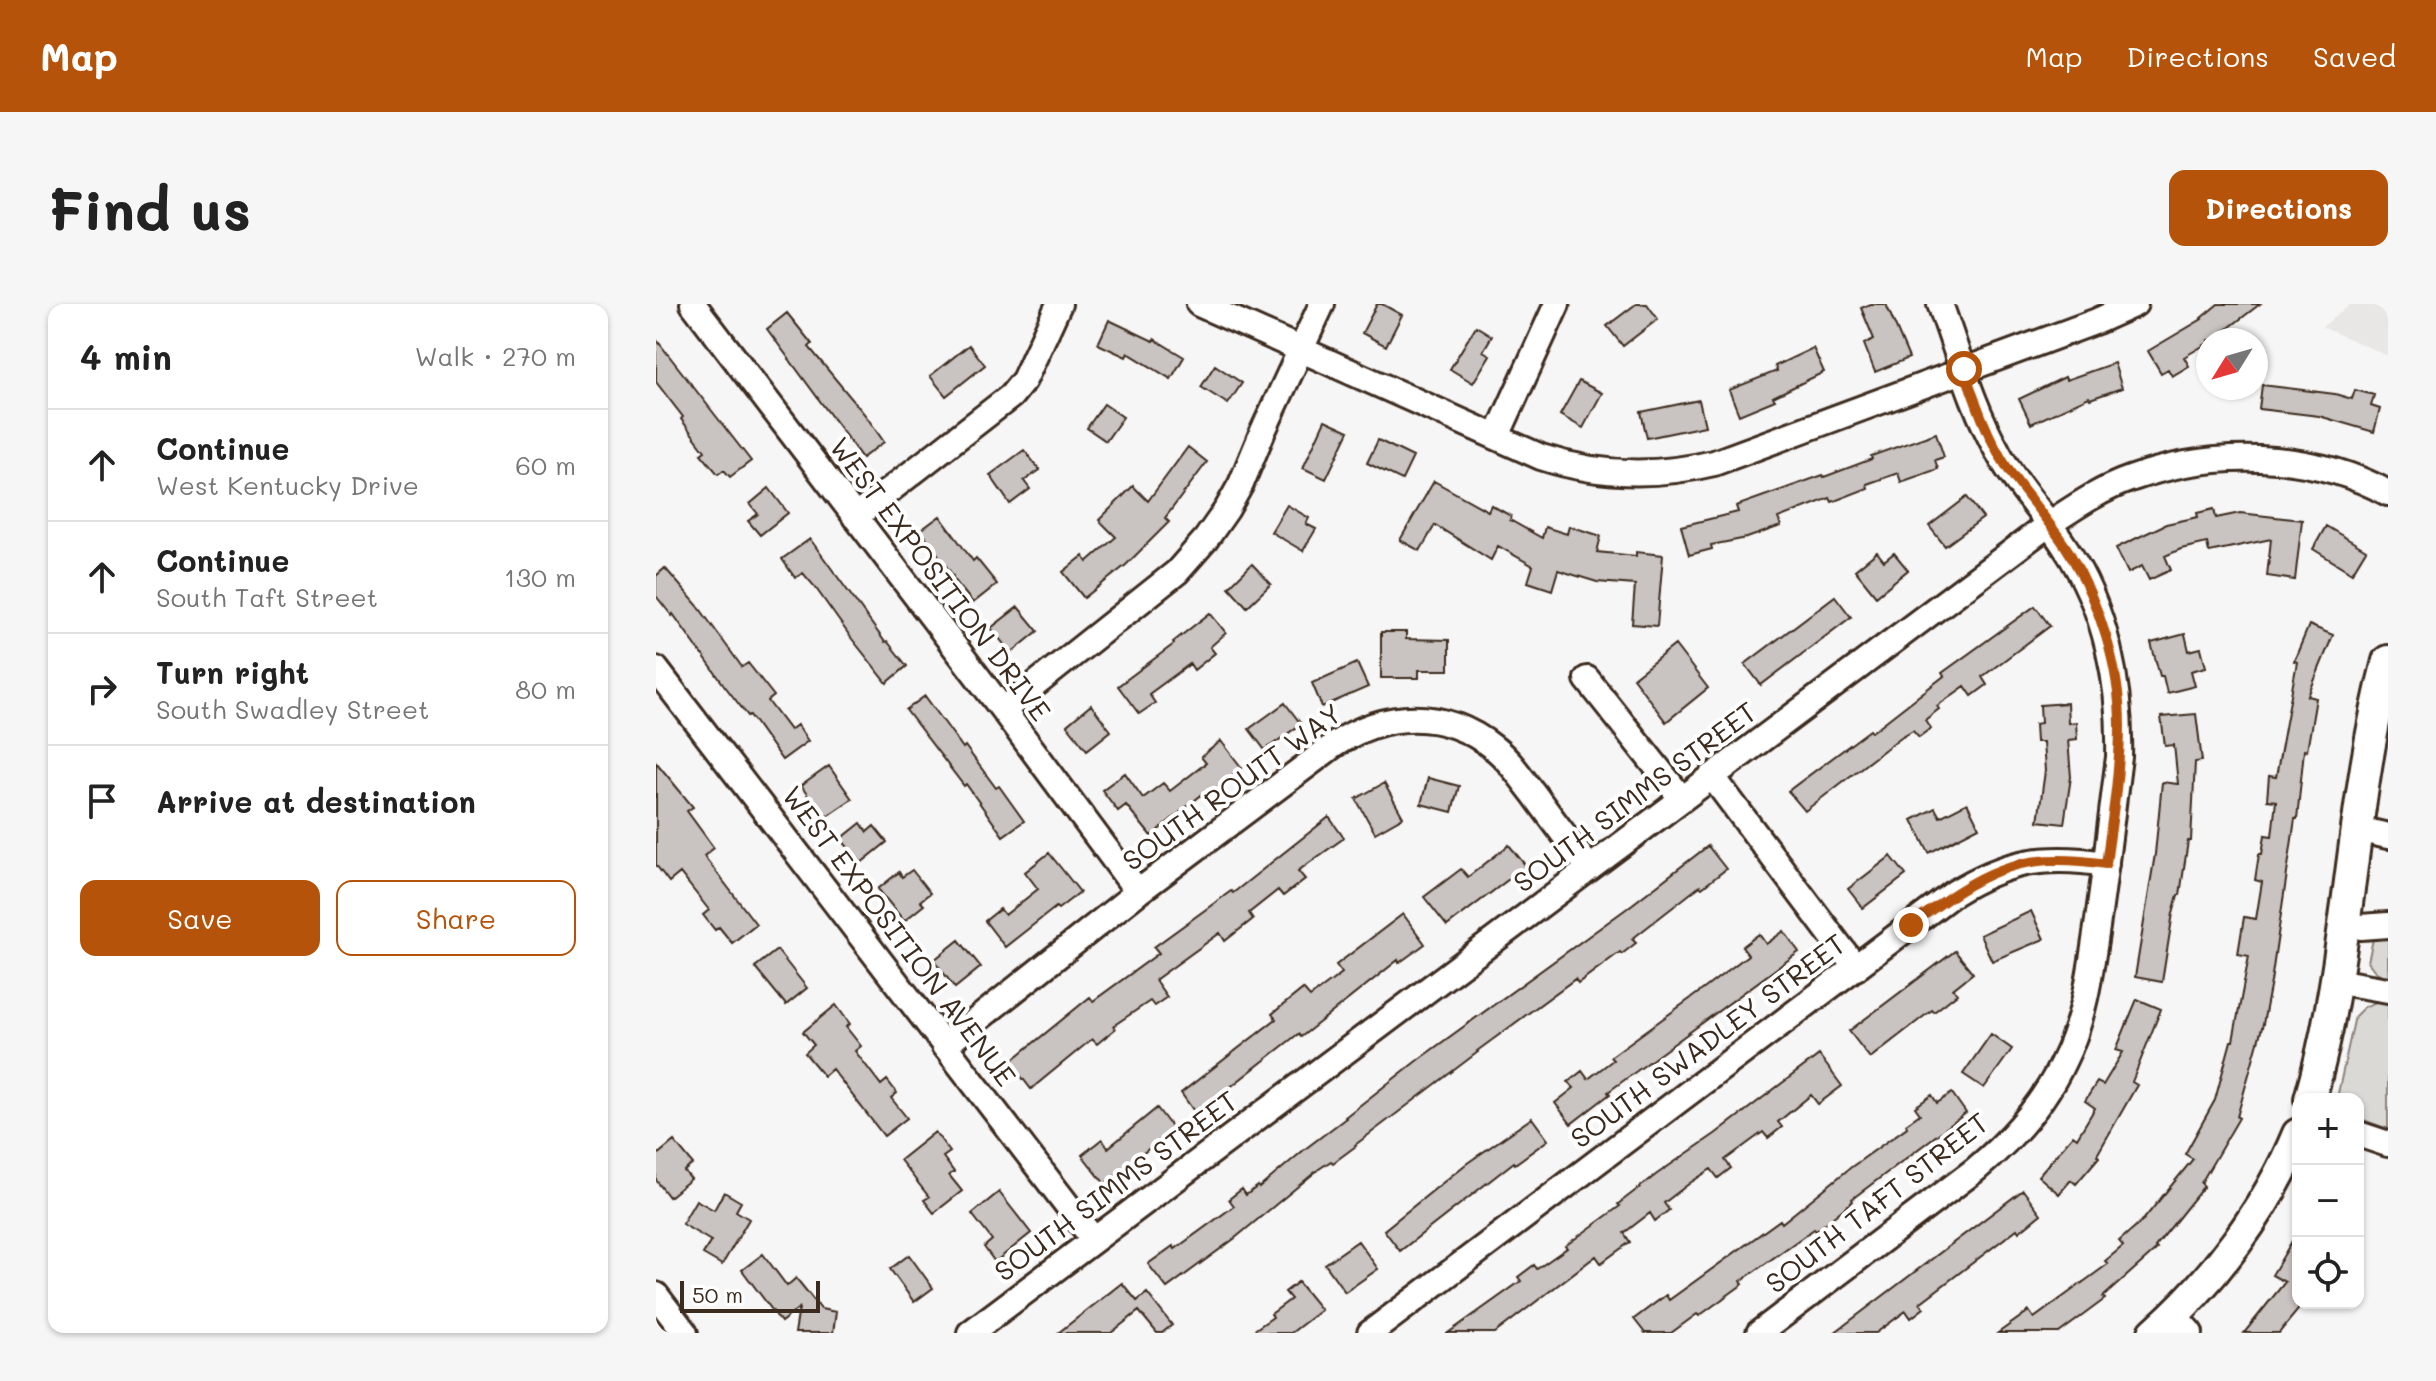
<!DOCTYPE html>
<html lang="en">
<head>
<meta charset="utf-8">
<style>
	body { margin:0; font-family:Mali,sans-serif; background:#f6f6f6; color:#222 }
	.controls { position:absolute; right:24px; bottom:24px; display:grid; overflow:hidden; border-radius:16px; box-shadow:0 2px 6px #0004 }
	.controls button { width:72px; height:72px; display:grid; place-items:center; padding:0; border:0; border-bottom:2px solid #e0e0e0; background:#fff; color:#222; font:40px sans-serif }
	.compass { position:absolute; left:1540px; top:24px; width:72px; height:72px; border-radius:50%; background:#fff; box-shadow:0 2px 6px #0004; rotate:233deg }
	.scale { position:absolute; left:24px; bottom:20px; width:140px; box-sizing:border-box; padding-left:8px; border:4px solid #3b2a1e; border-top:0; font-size:22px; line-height:28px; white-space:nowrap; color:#3b2a1e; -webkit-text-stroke:6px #fff; paint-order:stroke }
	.stop { position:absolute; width:24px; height:24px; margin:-18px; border:6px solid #b45309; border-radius:50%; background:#fff }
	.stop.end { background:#b45309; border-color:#fff; box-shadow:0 2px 8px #0008 }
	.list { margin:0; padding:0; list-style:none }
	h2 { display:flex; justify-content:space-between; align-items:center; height:104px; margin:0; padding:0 32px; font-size:34px }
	h2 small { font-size:26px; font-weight:400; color:#767676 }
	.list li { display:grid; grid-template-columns:52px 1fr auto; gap:24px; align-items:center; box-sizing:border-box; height:112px; padding:0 32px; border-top:2px solid #e0e0e0 }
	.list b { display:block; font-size:30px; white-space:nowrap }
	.list p { margin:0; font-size:26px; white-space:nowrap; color:#767676 }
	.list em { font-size:26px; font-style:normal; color:#767676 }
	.actions { display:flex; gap:16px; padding:24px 32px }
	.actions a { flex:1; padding:18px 0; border:2px solid #b45309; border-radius:16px; text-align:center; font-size:28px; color:#b45309 }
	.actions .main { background:#b45309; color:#fff }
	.icon { flex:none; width:44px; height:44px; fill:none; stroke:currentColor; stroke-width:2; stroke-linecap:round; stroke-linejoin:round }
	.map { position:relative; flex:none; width:1732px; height:1029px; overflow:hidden; border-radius:16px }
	header { display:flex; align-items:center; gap:48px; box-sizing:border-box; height:112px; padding:0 40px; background:#b45309; color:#fff }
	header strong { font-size:38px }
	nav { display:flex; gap:44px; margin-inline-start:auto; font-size:28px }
	.intro { display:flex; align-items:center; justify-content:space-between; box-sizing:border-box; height:192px; padding:0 48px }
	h1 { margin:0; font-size:56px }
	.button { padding:20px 36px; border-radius:16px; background:#b45309; color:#fff; font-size:28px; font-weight:700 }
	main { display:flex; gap:48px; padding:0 48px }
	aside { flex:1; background:#fff; border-radius:16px; box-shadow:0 2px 6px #0004 }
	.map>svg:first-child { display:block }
	.built { fill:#e9e7e6 }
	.green { fill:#dbd9d6; stroke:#8b827a; stroke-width:2 }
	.building { fill:#c9c3c1; stroke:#3b2a1e; stroke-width:2 }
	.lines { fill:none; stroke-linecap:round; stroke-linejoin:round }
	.minor-casing { stroke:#3b2a1e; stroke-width:30 }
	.major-casing { stroke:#3b2a1e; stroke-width:36 }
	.minor { stroke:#fff; stroke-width:24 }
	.major { stroke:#fff; stroke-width:30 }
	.route { stroke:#b45309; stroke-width:10 }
	.labels { text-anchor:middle; stroke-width:8; stroke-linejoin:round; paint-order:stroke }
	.street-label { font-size:28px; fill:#3b2a1e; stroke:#fff }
</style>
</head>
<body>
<header>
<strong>Map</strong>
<nav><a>Map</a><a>Directions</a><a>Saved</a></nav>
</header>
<div class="intro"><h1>Find us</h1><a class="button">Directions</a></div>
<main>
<aside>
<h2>4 min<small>Walk · 270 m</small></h2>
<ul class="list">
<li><svg class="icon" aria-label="ahead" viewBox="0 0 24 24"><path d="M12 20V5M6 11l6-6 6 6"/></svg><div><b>Continue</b><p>West Kentucky Drive</p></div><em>60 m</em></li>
<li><svg class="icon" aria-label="ahead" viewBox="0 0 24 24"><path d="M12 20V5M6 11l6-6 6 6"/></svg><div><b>Continue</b><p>South Taft Street</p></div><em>130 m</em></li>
<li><svg class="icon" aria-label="right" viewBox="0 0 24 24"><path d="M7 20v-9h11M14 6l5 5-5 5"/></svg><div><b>Turn right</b><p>South Swadley Street</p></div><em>80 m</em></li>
<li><svg class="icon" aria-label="arrive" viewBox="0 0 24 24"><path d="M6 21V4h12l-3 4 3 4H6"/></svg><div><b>Arrive at destination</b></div></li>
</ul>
<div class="actions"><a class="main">Save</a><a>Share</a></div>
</aside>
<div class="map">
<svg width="1732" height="1029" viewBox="0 0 1732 1029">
	<rect width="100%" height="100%" fill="#f7f6f6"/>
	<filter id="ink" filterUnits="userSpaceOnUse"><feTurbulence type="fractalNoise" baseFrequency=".0125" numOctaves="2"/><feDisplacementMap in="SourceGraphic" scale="16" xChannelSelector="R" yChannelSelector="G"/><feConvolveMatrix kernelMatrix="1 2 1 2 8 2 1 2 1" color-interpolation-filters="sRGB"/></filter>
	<g filter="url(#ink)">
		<!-- built -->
		<path class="built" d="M1695,0H1732V52L1666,23Z"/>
		<!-- green -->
		<path class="green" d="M1718,630L1732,632V675L1719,667L1712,658Z
			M1720,698L1732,699V825L1702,814V795L1681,794L1699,712L1708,703Z"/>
		<!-- building -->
		<path class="building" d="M721,0H726L746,11L730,42L706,29Z
			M980,0H991L1002,15L967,42L951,22Z
			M1215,0H1230L1253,54L1219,68L1208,40L1218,35L1205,4Z
			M1562,0H1604L1557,36H1552V39L1528,53L1533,62L1516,72L1512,65L1505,69L1492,47L1546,15L1545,14Z
			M131,9L156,40L153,43L210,112L228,138L206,154L111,25Z
			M453,16L497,37L498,35L528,53L515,75L472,49L470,53L442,40Z
			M820,22L836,32L827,47L834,51L817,79L794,65Z
			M0,35L95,157L74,173L68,166L62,170L45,150L49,147L25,115L27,113L0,78Z
			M313,41L329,61L290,92L274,72Z
			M1157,44L1168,68L1117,93L1119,96L1083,111L1073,86L1121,67L1119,62Z
			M1458,59L1466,84L1434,95L1433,93L1375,120L1363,95L1409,73L1410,76Z
			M559,61L586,79L572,100L545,83Z
			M923,77L946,89L927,124L904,111Z
			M1606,81L1679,90L1696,95L1699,86L1718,91L1715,102L1724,105L1718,128L1663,112L1603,105Z
			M1043,96L1049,122L991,134L985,108Z
			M448,100L467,113L450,137L431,124Z
			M669,116L693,127L670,175L647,164Z
			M1280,129L1288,153L1279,156L1282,165L1245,178L1242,169L1211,180L1212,184L1176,198L1174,194L1122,214L1125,222L1091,234L1055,241L1056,245L1033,251L1025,222L1082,208L1080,202L1167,171L1168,173L1216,155L1215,152Z
			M722,136L757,153L746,176L711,159Z
			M532,143L551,158L509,214L513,218L470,261L428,294L407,268L427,252L431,258L460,233L443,216L477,182L492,197Z
			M368,146L384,166L368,177L374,185L354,200L334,171Z
			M778,177L832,207L835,201L855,212L854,216L886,234L889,223L911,230L913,222L945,232L941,248L980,252V248L1007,251L1001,322L976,320L979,281L941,278L902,266L896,286L872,278L877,262L842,242L835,256L779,221L764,247L744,236Z
			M113,184L132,209L104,231L92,217L102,210L94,200Z
			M1311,193L1327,214L1289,242L1273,222Z
			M631,201L653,214L650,220L660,225L647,247L615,228Z
			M1558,205L1560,214L1584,209L1646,216L1639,276L1611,272L1615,235L1553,248L1551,239L1525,245L1509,252L1515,266L1493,276L1486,262L1472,269L1460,244L1510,220L1542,213L1541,209Z
			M284,212L317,257L320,254L341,280L317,299L296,273L297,272L265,226Z
			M1670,222L1710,246L1696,269L1657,245Z
			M154,235L229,338L231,337L251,362L231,379L196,335L159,283L147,269L139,274L126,255Z
			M1221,248L1228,257L1238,249L1252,266L1220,292L1199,266Z
			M596,260L615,280L591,303L573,283Z
			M9,264L42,302L86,363L92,359L118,392L112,397L134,426L141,421L152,437L126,456L94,411L92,412L68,381L17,310L16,312L0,292V272Z
			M1179,292L1195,313L1105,381L1089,360Z
			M1379,302L1394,322L1326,373L1331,381L1316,392L1309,382L1281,402L1283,405L1269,416L1275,424L1263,433L1257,426L1245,433L1149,507L1132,487L1214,426L1216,428L1288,372L1286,369Z
			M362,303L382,327L355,349L335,324Z
			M554,309L570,329L554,343L559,349L538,366L534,360L493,390L499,399L483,410L462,382L518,340L517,338Z
			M1653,321L1677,331L1652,392L1660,394L1651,447L1648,446L1641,515H1639L1615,678L1607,720L1581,813L1583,814L1545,879L1548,882L1499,943L1501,945L1447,993L1449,995L1403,1029H1342L1373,1007L1378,1014L1452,960L1449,957L1467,942L1463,937L1488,915L1537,855L1529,850L1559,796L1575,737H1577L1593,652L1582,650L1588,613L1600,615L1606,578L1599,576L1603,550H1606L1609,531L1616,532L1620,497L1611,496L1613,472L1620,473L1641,358L1638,357Z
			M725,328H750V335L793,336V366H763V374H725Z
			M1529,330L1533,347L1545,344L1550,363L1535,367L1539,382L1511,389L1507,372H1504L1495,339Z
			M1019,341L1052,384L1010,418L977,374Z
			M701,359L712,383L666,403L656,379Z
			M269,392L307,444L309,442L340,484L343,482L368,517L347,532L310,480L308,482L250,406Z
			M629,399L645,420L609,446L593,425Z
			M1411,399L1412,419L1420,418L1421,435L1412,436L1415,473L1408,520L1382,517L1389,467L1387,438H1380L1379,420L1385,419L1384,401Z
			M435,401L455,427L431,446L411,421Z
			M1540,410L1546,457L1539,458L1535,537H1532L1524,591H1522L1517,609L1506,678L1479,673L1499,550L1506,478L1522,480L1518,441L1509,442L1505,413Z
			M565,437L586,464L551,491L549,488L495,532L470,501L462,507L446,486L469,469L487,494L507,479L514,487L550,459L545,453Z
			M0,458L37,503L31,507L58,544L48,552L100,620L76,639L63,623L59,626L47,611L53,606L24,569L13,578L0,561Z
			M173,462L196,495L168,514L145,482Z
			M772,474L803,482L796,508L765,500Z
			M728,479L747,513L719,529L700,495Z
			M1311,499L1323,523L1273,549L1256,516L1279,504L1284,513Z
			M673,513L688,534L642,567L649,575L627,592L622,586L593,609L597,615L569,637L564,629L499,676L511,693L498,702L494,697L457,722L459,725L441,740L436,735L375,785L354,758L434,693L437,697L503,649L498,643L575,587L577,589Z
			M205,519L211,528L218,522L231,538L205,559L185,535Z
			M853,541L870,562L791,622L768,593L805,565L812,573Z
			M1052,542L1070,565L1046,584L1044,582L976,635L980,639L966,650L964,648L922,679L919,675L821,747L822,748L699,841L700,842L677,859L675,857L663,865L578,935L511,984L492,960L517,942L519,945L578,902L573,895L586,885L590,891L602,882L603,884L649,845L690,814L689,813L763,755L970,605Z
			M393,549L424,588L402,605L400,603L349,643L329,617L344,605L349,611L382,585L369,568Z
			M1235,552L1250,571L1207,604L1192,585Z
			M256,566L274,589L264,597L268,601L248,617L222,585L243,568L246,573Z
			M1375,607L1388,635L1336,657L1324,631Z
			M747,610L769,640L743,659L742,656L645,733L642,730L540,810L525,789L620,715L616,710L647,685L654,693L686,669L680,661Z
			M1128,627L1143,648L952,788L954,790L915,820L899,799L918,784L912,778L926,767L932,775L957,756L954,753L1049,684L1092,651L1086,643L1103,630L1110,640Z
			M303,636L325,663L299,684L278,656Z
			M121,646L151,684L130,701L99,663Z
			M1299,647L1317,669L1297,685L1301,690L1278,708L1276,706L1214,754L1193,727Z
			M1481,695L1505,705L1476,778L1481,781L1441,851L1443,853L1420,880L1415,876L1403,890L1382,872L1417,831L1421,834L1439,804L1429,797L1441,778L1447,781L1467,748L1460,746Z
			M180,701L194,720L190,723L205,742L199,747L225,781L231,776L241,789L235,794L251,814L228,832L176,765L168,772L149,749L158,741L147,728Z
			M1335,730L1356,745L1328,784L1307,770Z
			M1163,751L1186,782L1162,800L1155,791L1122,818L1126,823L1112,834L1107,828L1069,856L1075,864L1062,874L1055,865L1034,879L1008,899L1013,906L999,917L994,909L968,929L974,938L945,959L940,952L839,1029H792L865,977L862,973L878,961L881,965L911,944L909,942L964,902L962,900L1001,870L1059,830Z
			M1296,789L1310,809L1196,895L1197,897L1160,927L1158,925L1085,977L1087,980L1043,1012L1041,1010L1015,1029H989L978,1015L1010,991L1013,996L1124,916L1126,919L1194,864L1251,823L1250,820L1264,810L1259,803L1276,791L1281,799Z
			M501,804L517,825L449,880L426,851L446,835L452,844Z
			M876,814L892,836L859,860L858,858L744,947L728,926L810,860Z
			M279,828L294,848L287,853L298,868L293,871L306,887L278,909L268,896L273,893L244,856Z
			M18,837L37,860L28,867L35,875L13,893L0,876V852Z
			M1367,886L1385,910L1363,928L1361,925L1264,999L1268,1004L1255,1014L1250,1007L1220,1029H1178Z
			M68,888L85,898L80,907L93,915L66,961L47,950L55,937L26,920L40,896L58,906Z
			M343,888L375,929L339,958L328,943L336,936L316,910Z
			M1642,927V1006L1623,1029H1588L1629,978L1616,971Z
			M702,937L722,965L689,988L669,960Z
			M107,950L131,982L140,974L165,1005L180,1008L177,1029H139L143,1004L125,1018L86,966Z
			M253,951L277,984L258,998L234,965Z
			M642,978L665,1006L635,1029H594L617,1013L615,1010L635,995L629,988Z
			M466,979L481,997L491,989L516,1021L506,1029H501L483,1007L455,1029H402Z"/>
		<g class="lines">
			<!-- minor casing -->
			<g class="minor-casing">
				<path id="minor" d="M37,0L347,406L482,588
					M543,0L885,153C943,172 1000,173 1058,159L1441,17L1479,0
					M841,132L901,0
					M199,213L355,92L368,76L403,0
					M0,365L438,936
					M931,375L1026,495
					M347,406L521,268L550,235L571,205L585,180L607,127L666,0
					M1056,472L1200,664
					M1701,525L1732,532
					M1687,620L1705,623L1732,621
					M1679,677L1732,686
					M288,742L482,588L678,441C729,407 788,404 838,444C854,456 865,474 878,490C896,515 915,540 933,564
					M1702,830L1732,840
					M0,991L29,1029
					M1518,1011L1534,1029
					M314,1029L1393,220C1419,203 1445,185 1474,175C1556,145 1655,147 1732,189
					M714,1029L1298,589C1350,557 1390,550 1450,560
					M1103,1029L1319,866C1355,836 1387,801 1407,758C1429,715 1435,664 1442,616C1450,562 1456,507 1463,453C1465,380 1450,304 1409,243C1388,210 1360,182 1342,148C1316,102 1302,49 1284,0"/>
			</g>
			<!-- major casing -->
			<g class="major-casing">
				<path id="major" d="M1654,795C1695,652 1694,501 1732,357
					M1498,1029C1559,975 1611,905 1642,830"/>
			</g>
			<!-- minor -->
			<use href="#minor" class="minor"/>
			<!-- major -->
			<use href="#major" class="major"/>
		</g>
	</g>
	<g class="lines" filter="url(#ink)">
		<!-- route -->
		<path class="route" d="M1255,621C1325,569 1360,546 1450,560C1456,515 1464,468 1464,422C1464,362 1443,299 1413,248C1395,219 1371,193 1352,165C1332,135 1320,100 1308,65"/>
	</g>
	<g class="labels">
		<!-- street labels -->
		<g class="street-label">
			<text transform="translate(284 275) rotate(53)" y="10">WEST EXPOSITION DRIVE</text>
			<text transform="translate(576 483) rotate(-36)" y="10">SOUTH ROUTT WAY</text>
			<text transform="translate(979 493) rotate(-37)" y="10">SOUTH SIMMS STREET</text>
			<text transform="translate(243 632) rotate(53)" y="10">WEST EXPOSITION AVENUE</text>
			<text transform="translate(1052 737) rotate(-37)" y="10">SOUTH SWADLEY STREET</text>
			<text transform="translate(460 882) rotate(-37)" y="10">SOUTH SIMMS STREET</text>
			<text transform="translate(1221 899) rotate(-38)" y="10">SOUTH TAFT STREET</text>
		</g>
	</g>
</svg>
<div class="controls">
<button>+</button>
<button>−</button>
<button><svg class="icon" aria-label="locate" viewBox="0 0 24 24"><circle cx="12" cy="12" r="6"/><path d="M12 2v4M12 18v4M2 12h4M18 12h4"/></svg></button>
</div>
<svg class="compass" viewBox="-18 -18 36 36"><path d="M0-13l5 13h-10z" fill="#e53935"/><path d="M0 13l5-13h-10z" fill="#767676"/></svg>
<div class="scale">50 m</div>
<div class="stop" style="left:1308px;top:65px"></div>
<div class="stop end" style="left:1255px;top:621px"></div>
</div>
</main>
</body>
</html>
